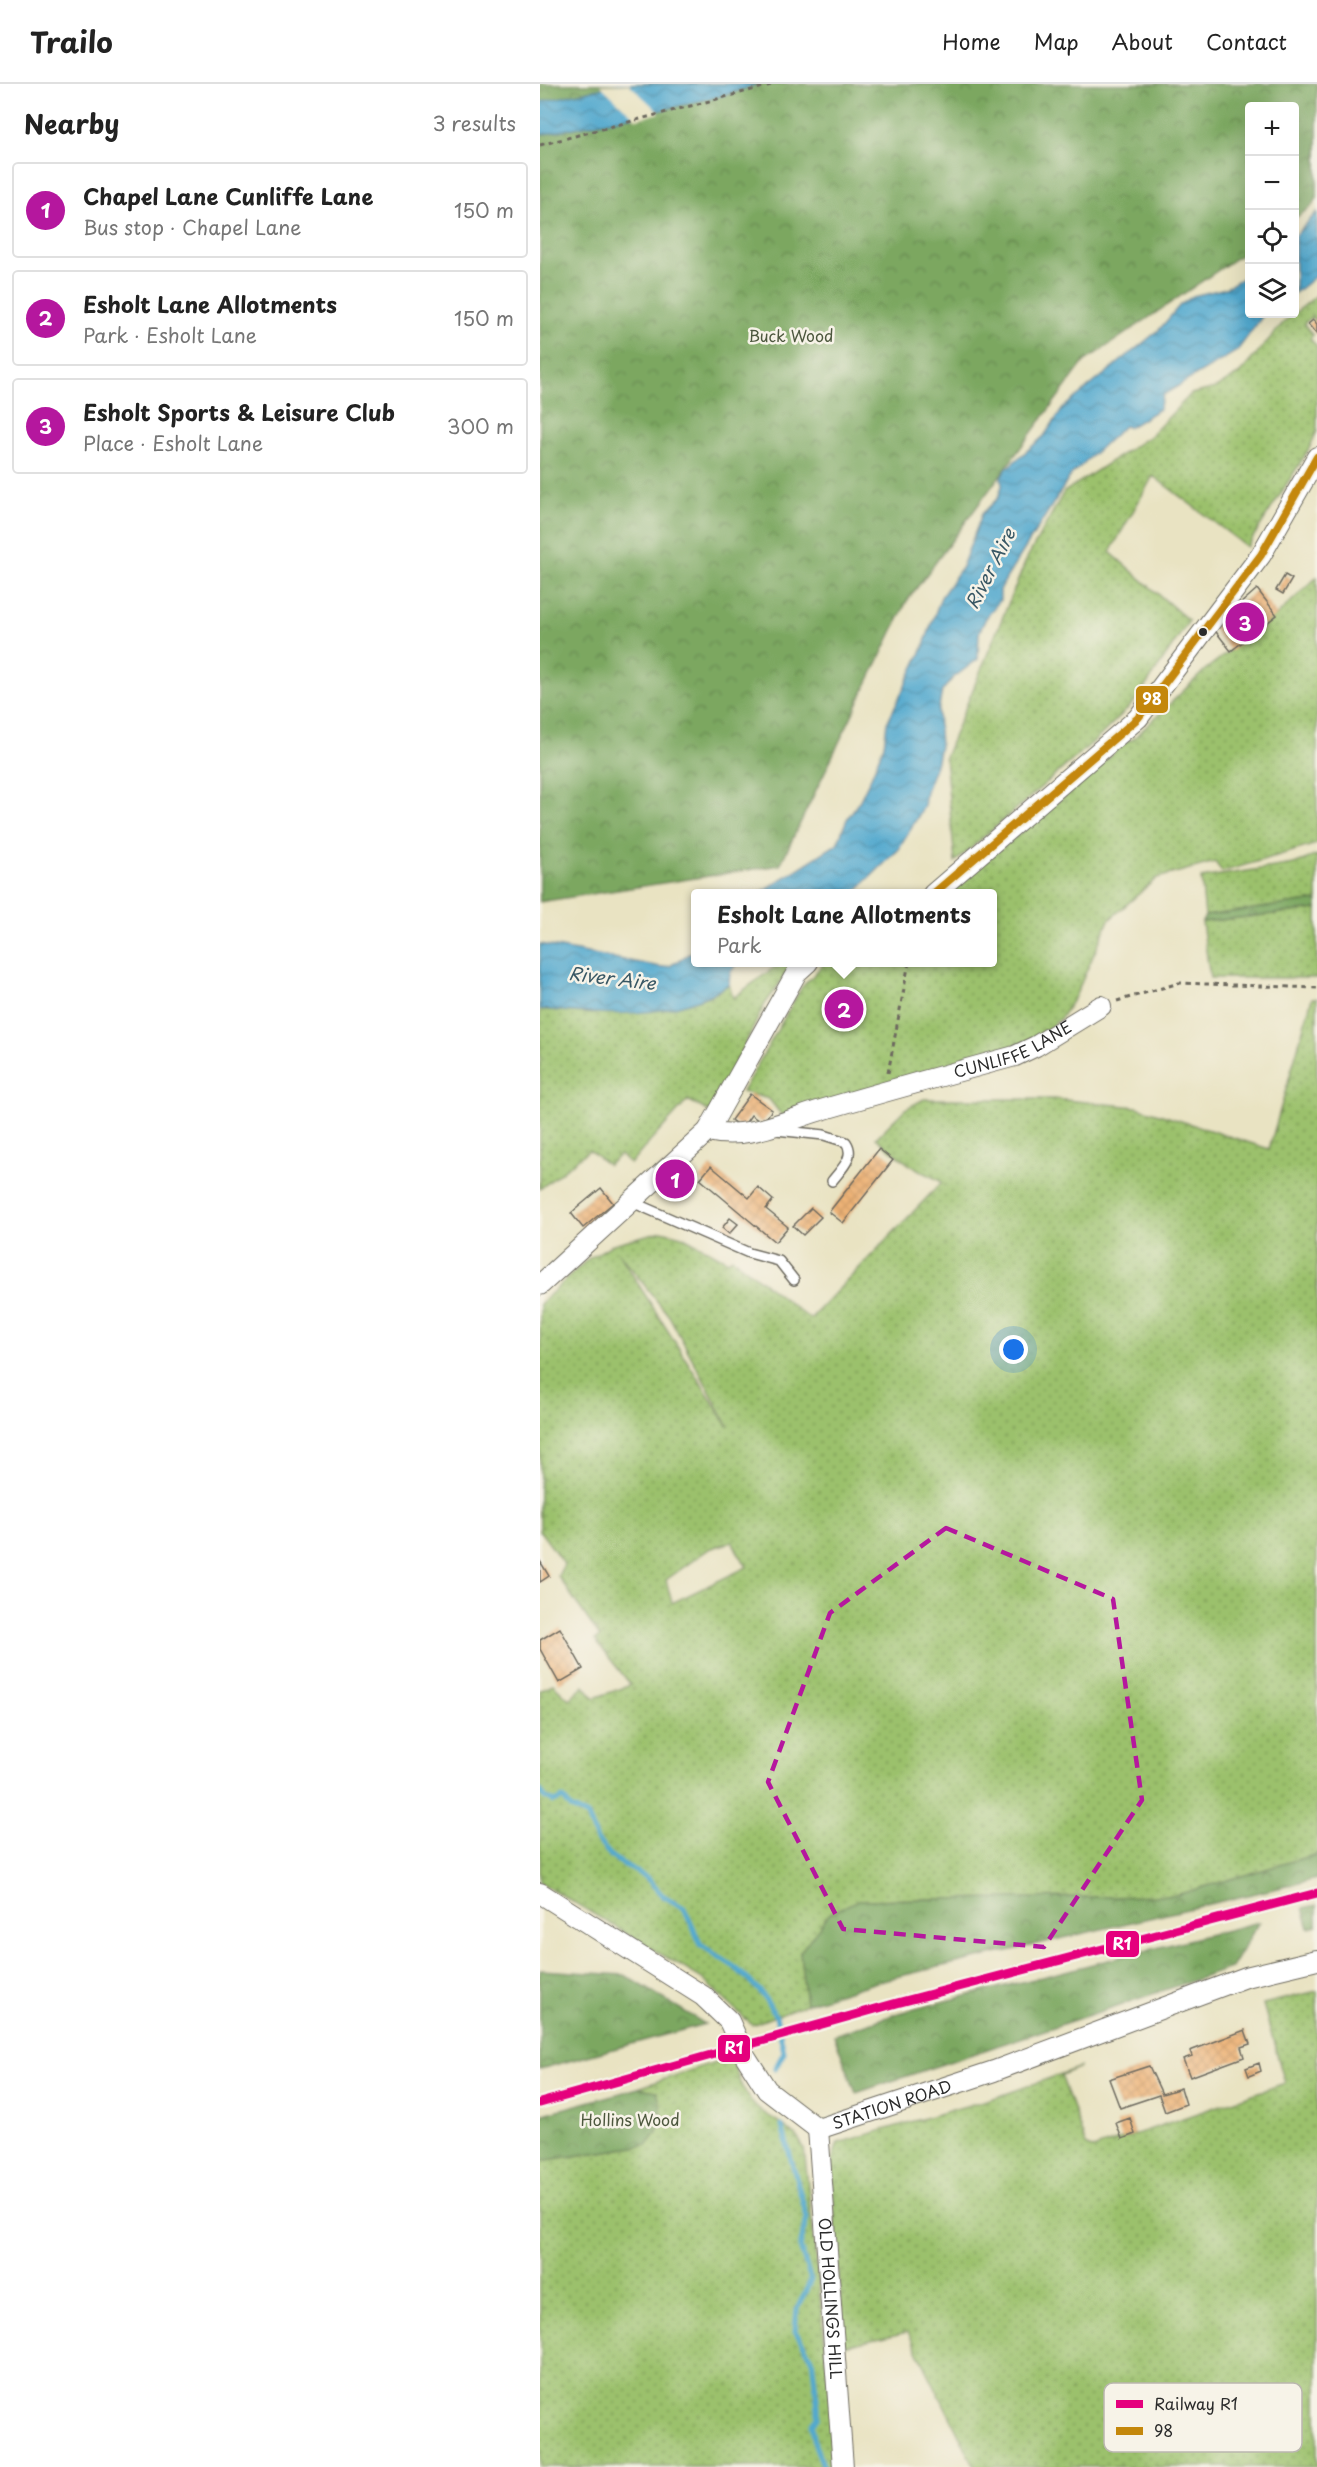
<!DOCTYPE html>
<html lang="en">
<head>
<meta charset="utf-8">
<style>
	body { margin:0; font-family:"Playpen Sans",sans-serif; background:#f2f2f2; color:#222 }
	.controls { position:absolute; right:18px; top:18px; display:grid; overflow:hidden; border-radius:6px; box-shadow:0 6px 24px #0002 }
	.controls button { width:54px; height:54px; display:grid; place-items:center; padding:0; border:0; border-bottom:2px solid #e0e0e0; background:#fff; color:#222; font:30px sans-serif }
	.you { position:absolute; left:474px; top:1266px; width:21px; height:21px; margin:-15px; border:4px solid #fff; border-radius:50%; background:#1a73e8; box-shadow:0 0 0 9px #1a73e833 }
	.badge { display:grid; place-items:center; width:39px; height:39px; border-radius:50%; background:#b5179e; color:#fff; font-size:20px; font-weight:700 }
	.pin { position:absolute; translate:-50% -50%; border:3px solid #fff; box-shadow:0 2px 6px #0006 }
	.popup { position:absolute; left:151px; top:805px; width:306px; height:78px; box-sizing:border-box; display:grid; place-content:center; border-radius:6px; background:#fff; filter:drop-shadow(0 2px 4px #0005); font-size:20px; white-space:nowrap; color:#767676 }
	.popup b { font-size:22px; color:#222 }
	.popup::after { content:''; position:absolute; left:50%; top:100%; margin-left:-12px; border:12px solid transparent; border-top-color:#fff }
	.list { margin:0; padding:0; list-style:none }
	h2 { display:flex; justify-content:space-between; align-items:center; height:78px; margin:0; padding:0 24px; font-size:26px }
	h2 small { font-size:20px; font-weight:400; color:#767676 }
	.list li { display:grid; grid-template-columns:39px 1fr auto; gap:18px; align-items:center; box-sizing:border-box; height:96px; margin:0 12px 12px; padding:0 12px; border:2px solid #e0e0e0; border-radius:6px }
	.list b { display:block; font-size:22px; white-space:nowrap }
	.list p { margin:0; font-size:20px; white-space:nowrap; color:#767676 }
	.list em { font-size:20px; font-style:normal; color:#767676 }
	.icon { flex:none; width:33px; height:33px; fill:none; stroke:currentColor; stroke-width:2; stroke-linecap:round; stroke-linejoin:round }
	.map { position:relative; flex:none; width:777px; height:2383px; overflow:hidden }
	header { display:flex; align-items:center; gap:36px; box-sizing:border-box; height:84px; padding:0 30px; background:#fff; border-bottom:2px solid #e0e0e0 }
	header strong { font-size:28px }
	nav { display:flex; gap:33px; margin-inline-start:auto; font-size:21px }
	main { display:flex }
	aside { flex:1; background:#fff }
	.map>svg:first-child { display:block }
	.green { fill:url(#green-dots); stroke:#63764c; stroke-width:1.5; fill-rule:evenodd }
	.forest { fill:url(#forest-crowns); stroke:#546946; stroke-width:1.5 }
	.water { fill:url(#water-waves); stroke:#3e6a7c; stroke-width:1.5 }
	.pier { fill:#e9e3c2 }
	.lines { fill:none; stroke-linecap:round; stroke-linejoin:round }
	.stream { stroke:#51a8ce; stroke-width:5 }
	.building { fill:url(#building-cross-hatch) }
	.service-casing { stroke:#6e6b60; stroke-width:12 }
	.minor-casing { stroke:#6e6b60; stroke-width:22 }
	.path { stroke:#6e6b60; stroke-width:3; stroke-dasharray:4.5 4.5; stroke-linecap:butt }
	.service { stroke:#fff; stroke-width:9 }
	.minor { stroke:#fff; stroke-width:20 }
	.bus-1-casing { stroke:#f7f3e8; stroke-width:12 }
	.bus-1 { stroke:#c4870b; stroke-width:8 }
	.rail-1-casing { stroke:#f7f3e8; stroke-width:14 }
	.rail-1 { stroke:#e5007d; stroke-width:9 }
	.marked { fill:none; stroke:#b5179e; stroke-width:4.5; stroke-dasharray:12 8; stroke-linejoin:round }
	.bus-dot { fill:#2b2b2b; stroke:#f7f3e8; stroke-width:2 }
	.labels { text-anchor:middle; stroke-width:5; stroke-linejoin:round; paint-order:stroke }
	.park-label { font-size:16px; fill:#4d583e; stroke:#f7f3e8 }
	.street-label { font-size:16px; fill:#2b2b2b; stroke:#f7f3e8 }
	.water-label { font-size:18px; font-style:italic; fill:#385764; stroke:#f7f3e8 }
	.key { fill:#f7f3e8; stroke:#bab7af; stroke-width:1.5 }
	.key-label { font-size:16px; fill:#2b2b2b }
	.line-badge { stroke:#f7f3e8; stroke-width:2 }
	.badge-label { font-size:16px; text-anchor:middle; font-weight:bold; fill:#fff }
</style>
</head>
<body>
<header>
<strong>Trailo</strong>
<nav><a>Home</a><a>Map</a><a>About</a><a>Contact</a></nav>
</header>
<main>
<aside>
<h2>Nearby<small>3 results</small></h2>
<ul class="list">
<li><span class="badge">1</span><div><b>Chapel Lane Cunliffe Lane</b><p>Bus stop · Chapel Lane</p></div><em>150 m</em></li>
<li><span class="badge">2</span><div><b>Esholt Lane Allotments</b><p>Park · Esholt Lane</p></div><em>150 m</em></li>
<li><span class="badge">3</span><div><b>Esholt Sports &amp; Leisure Club</b><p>Place · Esholt Lane</p></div><em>300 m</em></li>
</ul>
</aside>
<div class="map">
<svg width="777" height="2383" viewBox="0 0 777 2383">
	<defs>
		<pattern id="green-dots" width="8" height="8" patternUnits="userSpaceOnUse" patternTransform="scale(1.5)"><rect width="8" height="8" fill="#9bc16c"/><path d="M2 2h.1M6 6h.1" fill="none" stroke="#7f9d59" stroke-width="1.8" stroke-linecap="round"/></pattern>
		<pattern id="forest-crowns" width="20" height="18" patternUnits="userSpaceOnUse" patternTransform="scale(1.5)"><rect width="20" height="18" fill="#7ca760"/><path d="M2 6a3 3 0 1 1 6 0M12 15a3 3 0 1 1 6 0" fill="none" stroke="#66884f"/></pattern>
		<pattern id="water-waves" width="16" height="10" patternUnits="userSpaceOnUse" patternTransform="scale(1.5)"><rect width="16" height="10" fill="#51a8ce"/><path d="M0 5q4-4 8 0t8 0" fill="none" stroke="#4389a7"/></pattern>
		<pattern id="building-cross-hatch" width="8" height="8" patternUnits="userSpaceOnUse" patternTransform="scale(1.5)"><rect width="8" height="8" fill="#edb276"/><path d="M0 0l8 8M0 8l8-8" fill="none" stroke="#cb9966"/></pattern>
	</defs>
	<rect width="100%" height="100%" fill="#f7f3e8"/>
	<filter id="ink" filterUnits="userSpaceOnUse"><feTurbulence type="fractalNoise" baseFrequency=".0167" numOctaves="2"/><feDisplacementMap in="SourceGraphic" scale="12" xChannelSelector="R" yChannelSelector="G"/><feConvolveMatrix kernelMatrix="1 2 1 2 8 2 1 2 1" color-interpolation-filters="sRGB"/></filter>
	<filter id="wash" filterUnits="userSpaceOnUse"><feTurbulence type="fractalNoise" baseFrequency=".008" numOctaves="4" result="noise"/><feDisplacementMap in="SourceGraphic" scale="24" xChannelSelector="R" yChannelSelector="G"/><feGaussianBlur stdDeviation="1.35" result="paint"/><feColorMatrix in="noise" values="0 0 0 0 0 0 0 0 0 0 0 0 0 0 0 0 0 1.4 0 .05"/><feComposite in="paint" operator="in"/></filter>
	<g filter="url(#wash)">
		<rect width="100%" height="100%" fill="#e9e3c2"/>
		<!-- green -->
		<path class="green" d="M777,211V239L772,233L764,240L773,251L770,255L777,262V347L769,365L707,463L613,392L570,468L649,537L597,615L559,653L415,778L405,673L487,474L524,408L610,352L651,310L676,304L700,289L744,238Z
			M777,493V760L682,788L675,778L617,794L569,836L535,913L520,935L505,947L488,957L428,979L243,1033L229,1015L202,1008L262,903L285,879L452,878V810L411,809C467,755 531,712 586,657L592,656L666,585L737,531Z
			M777,771V816L665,832L661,794L754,780Z
			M777,825V894H670L662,838Z
			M240,879H248L252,882L225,920L171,1029L148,1016L90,1080L80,1071L68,1081L49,1066L0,1105V925L53,930L171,912L189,900L193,914Z
			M772,914H777V1770L633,1812L318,1816L260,1868L266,1920L212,1941L161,1894L0,1798V1606L13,1600L29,1615L44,1601L54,1614L91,1601L55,1556L60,1553L18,1492L24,1480L0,1447V1220L48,1175L73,1160L122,1147L142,1152L188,1177L192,1174L270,1235L402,1098L370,1081L336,1054L365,1025L384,1015H515L597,1023L729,1065ZM78,1168L129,1232L189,1343L188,1342ZM192,1458L207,1483L132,1519L126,1496L169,1465Z
			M777,1907V2383H435L368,2248L304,2262L291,2079L298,2059L457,2013L541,1983L521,1991L546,2061L553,2065L745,1999L723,1920Z
			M193,1972C196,1994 204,2014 223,2028C239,2039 255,2046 264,2064L298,2383H0V2077L107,2061L117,2007L98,2004Z"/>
		<!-- forest -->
		<path class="forest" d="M0,0H777V114L771,123L755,134L754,22H710L709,165L544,278L367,517L240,781L0,818Z
			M777,816V825L662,838L665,832Z
			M777,1770V1795L343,1896L266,1920L260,1868L289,1830L318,1816L633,1812Z
			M777,1821V1842L769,1844L763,1824Z
			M719,1838L691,1884L316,2009L294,1951L359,1929Z
			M0,1886L85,1891L165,1940L0,1985Z
			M98,2004L117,2007C124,2033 125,2040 107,2061L0,2077V2031Z"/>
		<!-- water -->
		<path class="water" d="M79,0H219L189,10L122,26L0,51V18Z
			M777,128V191L755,209V152Z
			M709,190L710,230H724L697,267L623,311L619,325L590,343L584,342L531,391L467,493L460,506V516L446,534L439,549L438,575L413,594L402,607L398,628L400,662L396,681L386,707L384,722L359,765L314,809H220L297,760L307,735L320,716L331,693L344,661L347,639L383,564L401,513L422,483L442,430L458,414L462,402L461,393L466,385L504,352L524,323L619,246L640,221L653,212L686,204Z
			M0,860L121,883L130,882L155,866L156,878L197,879L190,889L189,900C133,937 64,931 0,925Z"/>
		<!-- pier -->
		<path class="pier" d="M89,0L120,29L96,35L60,1Z"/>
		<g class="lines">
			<!-- stream -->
			<path class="stream" d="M0,1706L6,1714L14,1718L23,1714L31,1724L48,1732L57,1756L73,1774L107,1794L122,1811L144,1824L161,1861L196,1884L220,1907L236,1932L244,1968L235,1985
				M242,2042L267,2134L260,2163L271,2196L257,2225L255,2247L272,2274L278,2324V2333L272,2340L275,2361L284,2383"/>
		</g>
		<g id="blocks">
			<!-- building -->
			<path class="building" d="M773,236L777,240V251L768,240Z
				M745,491L752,495L743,510L736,506Z
				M717,505L737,531L691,567L673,544Z
				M210,1010L232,1026L222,1039L211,1031L202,1044L191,1036Z
				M339,1065L353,1076L303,1139L289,1128Z
				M171,1082L209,1114L218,1103L233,1116L226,1125L248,1143L235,1158L160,1095Z
				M61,1104L73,1119L43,1144L31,1129Z
				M271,1124L281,1133L263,1151L253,1142Z
				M190,1134L198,1140L189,1150L182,1144Z
				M0,1477L9,1492L0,1498Z
				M20,1544L43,1585L19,1599L0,1565V1556Z
				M705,1946L710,1960L701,1963L704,1973L650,1993L643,1975L652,1972L650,1967Z
				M719,1979L721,1987L709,1992L706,1984Z
				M609,1982L622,2010L641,2004L646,2020L625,2028L619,2011L580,2024L569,1995Z
				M590,2034L595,2050L582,2055L576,2039Z"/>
		</g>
	</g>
	<g filter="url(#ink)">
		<use href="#blocks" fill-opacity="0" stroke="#6e6b60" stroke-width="1.5"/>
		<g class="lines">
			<!-- service casing -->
			<g class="service-casing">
				<path id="service" d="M236,1046L284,1051L306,1058C316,1073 301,1085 292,1097
					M92,1118L209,1169L239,1177L254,1196"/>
			</g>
			<!-- minor casing -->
			<g class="minor-casing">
				<g id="minor">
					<path d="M393,810L598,634L721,471L777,373"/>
					<path id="s1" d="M168,1047C209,1057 248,1035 288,1024C350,1006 412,989 475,972L496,962L561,922"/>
					<path d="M0,1201L168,1047L257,888L268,878"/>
					<path id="s2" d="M0,1809L163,1912L189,1937L204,1970L227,2006L278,2045L454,1987L706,1893L777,1876"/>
					<path id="s3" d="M278,2045L303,2383"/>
				</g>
			</g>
			<!-- path -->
			<path class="path" d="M0,61L235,0
				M577,917L639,899L777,904
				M348,989L369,878"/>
			<!-- service -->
			<use href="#service" class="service"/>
			<!-- minor -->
			<use href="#minor" class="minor"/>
			<!-- bus-1 casing -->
			<g class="bus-1-casing">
				<path id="bus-1" d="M393,810L598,634L721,471L777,373"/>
			</g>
			<!-- bus-1 -->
			<use href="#bus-1" class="bus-1"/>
			<!-- rail-1 casing -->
			<g class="rail-1-casing">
				<path id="rail-1" d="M0,2019L357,1919L777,1809"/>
			</g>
			<!-- rail-1 -->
			<use href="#rail-1" class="rail-1"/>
		</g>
	</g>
	<!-- marked area -->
	<path class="marked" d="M406,1444L573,1515L602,1716L504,1863L303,1845L228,1698L290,1529Z"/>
	<!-- markers -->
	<circle class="bus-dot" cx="663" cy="548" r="5"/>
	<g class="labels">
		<!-- park labels -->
		<g class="park-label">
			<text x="251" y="258">Buck Wood</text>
			<text x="90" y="2042">Hollins Wood</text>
		</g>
		<!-- street labels -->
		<g class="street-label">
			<text dy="6" stroke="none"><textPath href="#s1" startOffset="318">CUNLIFFE LANE</textPath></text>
			<text dy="6" stroke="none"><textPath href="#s2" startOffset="450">STATION ROAD</textPath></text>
			<text dy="6" stroke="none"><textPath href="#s3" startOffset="170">OLD HOLLINGS HILL</textPath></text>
		</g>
		<!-- water labels -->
		<g class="water-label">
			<text transform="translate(451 485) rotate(-63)" y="6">River Aire</text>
			<text transform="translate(72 895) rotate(7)" y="6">River Aire</text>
		</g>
	</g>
	<!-- legend -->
	<rect x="564" y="2299" width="198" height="69" rx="9" class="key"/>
	<rect x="576" y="2316" width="27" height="8" fill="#e5007d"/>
	<rect x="576" y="2343" width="27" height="8" fill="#c4870b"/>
	<g class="key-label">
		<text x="614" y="2326">Railway R1</text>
		<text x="614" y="2353">98</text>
	</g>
	<g class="line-badge">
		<rect x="595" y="601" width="34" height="29" rx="6" fill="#c4870b"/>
		<rect x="565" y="1846" width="35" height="28" rx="6" fill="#e5007d"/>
		<rect x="177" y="1950" width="34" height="29" rx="6" fill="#e5007d"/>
	</g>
	<g class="badge-label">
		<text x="612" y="621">98</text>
		<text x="582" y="1866">R1</text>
		<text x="194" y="1970">R1</text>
	</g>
</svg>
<div class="controls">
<button>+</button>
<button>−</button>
<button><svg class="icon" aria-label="locate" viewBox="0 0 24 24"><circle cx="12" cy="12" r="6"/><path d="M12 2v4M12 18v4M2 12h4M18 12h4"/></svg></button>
<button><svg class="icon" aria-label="layers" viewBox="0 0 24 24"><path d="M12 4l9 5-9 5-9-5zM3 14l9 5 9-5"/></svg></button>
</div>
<div class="you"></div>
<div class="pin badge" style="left:135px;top:1095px">1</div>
<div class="pin badge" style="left:304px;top:925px">2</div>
<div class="popup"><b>Esholt Lane Allotments</b>Park</div>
<div class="pin badge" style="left:705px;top:538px">3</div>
</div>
</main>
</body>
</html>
